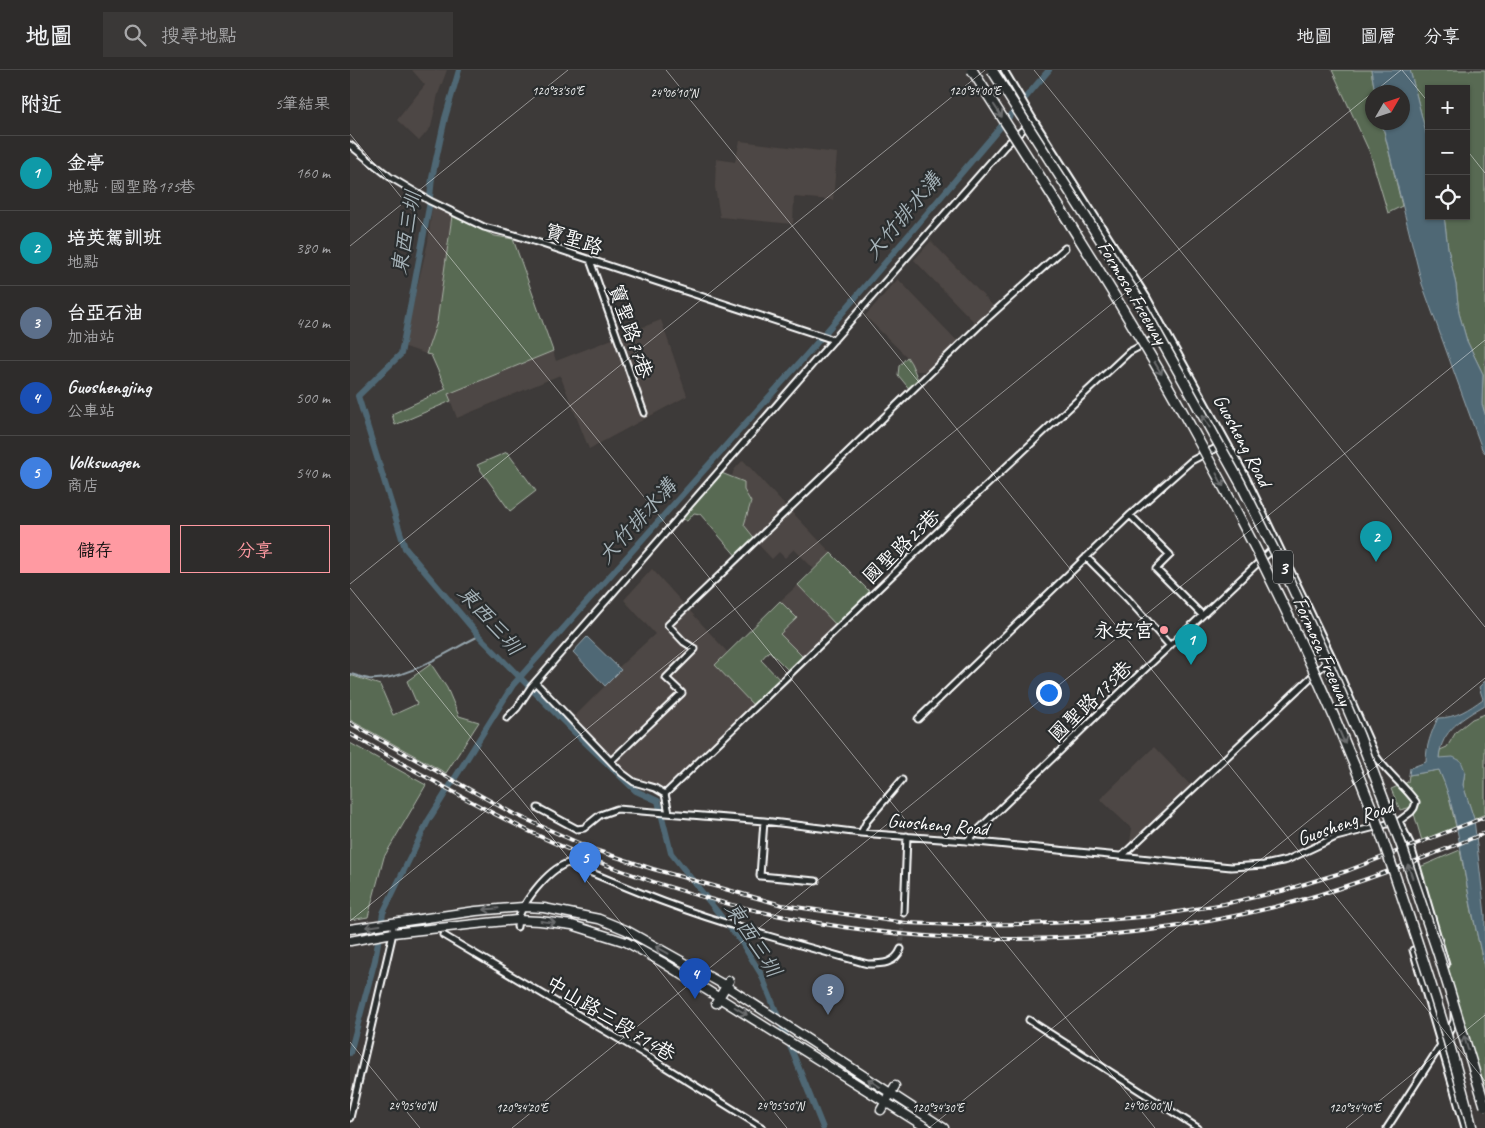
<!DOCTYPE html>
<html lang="zh-TW">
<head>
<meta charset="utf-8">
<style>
	body { margin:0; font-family:Caveat,"LXGW WenKai TC",sans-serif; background:#3a3837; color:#f1f3f6 }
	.controls { position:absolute; right:15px; top:15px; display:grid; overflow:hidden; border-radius:0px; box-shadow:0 1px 4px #0004 }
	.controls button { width:45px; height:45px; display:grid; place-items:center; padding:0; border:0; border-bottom:1px solid #494847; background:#2e2c2b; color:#f1f3f6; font:25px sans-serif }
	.compass { position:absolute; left:1015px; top:15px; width:45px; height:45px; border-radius:50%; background:#2e2c2b; box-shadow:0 1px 4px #0004; rotate:51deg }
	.you { position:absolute; left:698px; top:622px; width:18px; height:18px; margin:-12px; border:4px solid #fff; border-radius:50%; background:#1a73e8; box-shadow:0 0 0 8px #1a73e833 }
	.badge { display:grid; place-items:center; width:32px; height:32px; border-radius:50%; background:#ff9aa2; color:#fff; font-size:16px; font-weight:700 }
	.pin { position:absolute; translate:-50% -41px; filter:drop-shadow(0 1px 2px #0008) }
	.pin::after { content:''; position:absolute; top:26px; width:18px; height:15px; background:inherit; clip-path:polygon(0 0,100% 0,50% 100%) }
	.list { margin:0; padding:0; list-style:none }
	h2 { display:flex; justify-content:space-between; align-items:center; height:65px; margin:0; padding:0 20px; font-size:21px }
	h2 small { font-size:16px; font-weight:400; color:#a7a7a9 }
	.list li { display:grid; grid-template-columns:32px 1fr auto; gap:15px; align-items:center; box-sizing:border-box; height:75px; padding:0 20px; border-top:1px solid #494847 }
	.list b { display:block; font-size:19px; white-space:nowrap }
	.list p { margin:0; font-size:16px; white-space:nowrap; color:#a7a7a9 }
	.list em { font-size:16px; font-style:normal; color:#a7a7a9 }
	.actions { display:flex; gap:10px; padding:15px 20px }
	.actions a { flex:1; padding:11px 0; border:1px solid #ff9aa2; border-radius:0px; text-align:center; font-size:18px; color:#ff9aa2 }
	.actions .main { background:#ff9aa2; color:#111 }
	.icon { flex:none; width:28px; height:28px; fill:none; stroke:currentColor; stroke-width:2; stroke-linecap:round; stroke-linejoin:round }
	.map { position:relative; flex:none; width:1135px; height:1058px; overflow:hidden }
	header { display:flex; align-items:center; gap:30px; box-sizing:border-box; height:70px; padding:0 25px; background:#2e2c2b; border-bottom:1px solid #494847 }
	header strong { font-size:24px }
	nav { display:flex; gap:28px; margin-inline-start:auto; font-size:18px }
	.search { width:350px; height:45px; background:#3a3837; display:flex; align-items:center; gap:12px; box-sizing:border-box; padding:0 18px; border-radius:0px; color:#a7a7a9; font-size:19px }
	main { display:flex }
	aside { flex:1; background:#2e2c2b }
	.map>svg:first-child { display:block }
	.built { fill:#4e4744 }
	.green { fill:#586a53; stroke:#acb4a9 }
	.water { fill:#4f6874; stroke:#95a4ac }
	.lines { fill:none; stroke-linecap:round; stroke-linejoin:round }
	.stream { stroke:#95a4ac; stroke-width:2 }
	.canal { stroke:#4f6874; stroke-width:6 }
	.street-tunnel { stroke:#504e4d; stroke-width:5; stroke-dasharray:5 2.5; stroke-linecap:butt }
	.street-casing { stroke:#fff; stroke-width:9 }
	.primary-casing { stroke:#fff; stroke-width:11 }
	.street { stroke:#2a2d2e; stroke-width:5 }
	.primary { stroke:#2a2d2e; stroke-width:8 }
	.rail-casing { stroke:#fff; stroke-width:4 }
	.rail { stroke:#2a2d2e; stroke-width:2; stroke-dasharray:5.5; stroke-linecap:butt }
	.highway-bridge-casing { stroke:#fff; stroke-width:12; stroke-linecap:butt }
	.highway-bridge { stroke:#2a2d2e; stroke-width:9 }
	.oneway { stroke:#6a6c6d }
	.ticks { fill:none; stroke:#fff; stroke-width:1; stroke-opacity:0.45 }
	.poi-dot { fill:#ff9aa2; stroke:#2a2d2e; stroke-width:2 }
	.labels { text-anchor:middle; stroke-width:4.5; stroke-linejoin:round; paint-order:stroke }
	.shield { fill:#2a2d2e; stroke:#bfc0c0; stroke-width:1 }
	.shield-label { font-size:19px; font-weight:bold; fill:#fff }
	.street-label { font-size:20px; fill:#fff; stroke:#2a2d2e }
	.poi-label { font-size:20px; fill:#fff; stroke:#2a2d2e; text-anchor:end }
	.water-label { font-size:21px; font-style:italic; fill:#a7b4ba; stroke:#2a2d2e }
	.ticks-label { font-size:12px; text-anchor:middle; fill:#fff; stroke:#2a2d2e; stroke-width:4.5; stroke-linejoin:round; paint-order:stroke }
</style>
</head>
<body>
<header>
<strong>地圖</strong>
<div class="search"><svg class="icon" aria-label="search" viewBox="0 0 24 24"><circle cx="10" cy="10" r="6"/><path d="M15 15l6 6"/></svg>搜尋地點</div>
<nav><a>地圖</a><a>圖層</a><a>分享</a></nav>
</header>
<main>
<aside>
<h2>附近<small>5筆結果</small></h2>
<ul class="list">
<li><span class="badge" style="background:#0f9aa8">1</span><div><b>金亭</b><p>地點 · 國聖路175巷</p></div><em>160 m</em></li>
<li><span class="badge" style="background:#0f9aa8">2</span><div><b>培英駕訓班</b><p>地點</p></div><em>380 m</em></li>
<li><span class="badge" style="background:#5c6f8a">3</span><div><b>台亞石油</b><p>加油站</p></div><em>420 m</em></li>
<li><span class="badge" style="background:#1a4fb4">4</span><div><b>Guoshengjing</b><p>公車站</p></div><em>500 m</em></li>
<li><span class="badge" style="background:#3f7fe0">5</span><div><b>Volkswagen</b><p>商店</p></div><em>540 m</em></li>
</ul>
<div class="actions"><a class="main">儲存</a><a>分享</a></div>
</aside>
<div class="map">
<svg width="1135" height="1058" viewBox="0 0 1135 1058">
	<rect width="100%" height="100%" fill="#3d3a39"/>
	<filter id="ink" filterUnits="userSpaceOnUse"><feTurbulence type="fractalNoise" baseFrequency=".02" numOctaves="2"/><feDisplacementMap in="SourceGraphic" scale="10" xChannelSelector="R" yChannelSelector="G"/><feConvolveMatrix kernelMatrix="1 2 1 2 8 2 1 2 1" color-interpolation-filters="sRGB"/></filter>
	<g filter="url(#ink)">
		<!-- built -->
		<path class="built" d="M62,0H97L88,24L81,57L69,71L47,50L75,15Z
			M390,71L487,83L483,130L444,127L443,154L370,147L365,117L366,89L385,92Z
			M82,137L102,146L87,252L76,284L53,276L78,172Z
			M581,171L646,239L628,256L564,190Z
			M548,209L610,274L580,301H563L561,292L557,287L515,246Z
			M311,250L337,326L239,379L210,305L107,348L98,324L203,281L206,291Z
			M393,390L439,440L406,470L394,455L401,432L394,420V413L382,406L384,400Z
			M442,442L481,483L464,499L444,479L435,488L429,482L422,489L408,474Z
			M302,499L378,583L365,595L405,637L317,723L280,710L222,649L271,600L269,597L305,564L274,530Z
			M448,515L488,557L455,589L430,564L447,548L430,531Z
			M804,677L843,718L785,774L780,772L782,759L750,729Z"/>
		<!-- green -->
		<path class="green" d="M982,0H1021L1025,22H1022V52L1032,53L1052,136L1038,143L1020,83Z
			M1060,0H1135V344L1132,334L1133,304L1117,271L1109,243L1106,215L1098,178L1094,146H1116V19H1079V75Z
			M102,146L145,166L163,169L203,281L98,324L101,331L45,355L42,344L96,319L81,285L76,284L87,252Z
			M557,287C563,294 565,305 570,313L561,321L548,305L549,296Z
			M157,382L186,421L160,441L127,395Z
			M369,402L394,412V420L401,432L394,455L406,470L388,488L350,444L344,443L337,451L333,449Z
			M481,483L520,522L488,557L448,515Z
			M430,531L447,548L430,564L455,589L441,603L419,581L411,590L432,612L405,637L365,595Z
			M81,594L97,618L109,646L129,652L96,703L0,650V605L30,615L43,645L67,634L57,611Z
			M1135,644V744L1124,749L1113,715L1115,701L1089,688L1090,680L1097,677L1106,662L1122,649Z
			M0,673L76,715L34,787L18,847L0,850Z
			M1089,700L1097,719L1106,757L1072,771L1062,737L1050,740L1041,719L1058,712L1059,705Z
			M1110,780L1122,842L1135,901V1041L1065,799Z"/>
		<!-- water -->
		<path class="water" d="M1021,0H1060L1079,75V146H1094L1098,178L1106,215L1109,243L1117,271L1133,304L1132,334L1135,344V383L1132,379L1072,214L1032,53L1052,52V22H1025Z
			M237,567L271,600L255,616L223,582Z
			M1135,611V635C1113,648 1091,660 1089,688L1103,687L1111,691L1115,701L1113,715L1124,749L1135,845V901C1128,869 1121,837 1115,805C1109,770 1104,733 1089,700L1059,705L1060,698L1076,692C1076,676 1081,663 1088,648C1106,648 1119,639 1133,629L1129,617Z"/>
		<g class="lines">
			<!-- stream -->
			<path class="stream" d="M0,604C6,605 12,608 19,609C53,612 98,581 129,566"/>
			<!-- canal -->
			<path class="canal" d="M109,0L95,48L82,108L79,137L51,284L8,326L55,478L129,566L219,657L286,721L308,731L321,783L392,873L411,904L473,1058
				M0,983L25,890L33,843L78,751L163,615L459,282L699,0"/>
			<!-- street-tunnel -->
			<path class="street-tunnel" d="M551,879L554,843"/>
			<!-- street casing -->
			<g class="street-casing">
				<path id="street" d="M0,75L40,107L80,131L134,157L165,165L484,270
					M240,190L294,343
					M780,445L820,485L806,499L852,545
					M736,487L778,529L820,576
					M186,613L272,703L284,712L305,718L315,724L319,743
					M157,648L167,638L181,617L465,291L654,77L678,55
					M568,649L780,445L841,391L870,376
					M261,691L332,623L316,608L345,579L334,572L318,555L632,253L715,178
					M315,724L609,441L779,282L810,266
					M188,738L227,759L234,758L250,745L267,739L414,751L511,763L617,771L881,797L914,795L937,790L986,767L1049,751L1061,742L1064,738L1066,732C1054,715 1037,703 1026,686L982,587L896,407L796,226L683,49L654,0
					M414,751L410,806L466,811
					M1049,751L1060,773L1096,895
					M511,763L517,751L552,710
					M617,771L777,616L925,477
					M772,786L978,591
					M554,843L557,766
					M167,857C168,835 199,799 218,793C250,806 282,820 314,832C381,857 450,875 518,894C532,894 545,894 551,879
					M93,865L296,985L413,1058
					M1063,880L1115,1058
					M679,950L848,1058
					M0,1048L43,863V853
					M1037,1058L1098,964L1104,951V942"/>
			</g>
			<!-- primary casing -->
			<g class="primary-casing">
				<path id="primary" d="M0,859L126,841L173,837L194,838L249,849L276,860L376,916L594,1058
					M0,871L43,863L126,854L167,850L190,851L222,855L276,872L312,892L577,1058
					M366,933L379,911
					M531,1040L545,1016"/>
			</g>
			<!-- street -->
			<use href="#street" class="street"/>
			<!-- primary -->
			<use href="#primary" class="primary"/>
			<!-- rail casing -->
			<g class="rail-casing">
				<path id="rail" d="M0,653L162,743L242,779L303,799L432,835L556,853L608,855L677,854L742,851L804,846L874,834L932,821L997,801L1135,747
					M0,664C87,713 173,764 267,799C482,879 721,891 944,832C1009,814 1072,789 1135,763"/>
			</g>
			<!-- rail -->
			<use href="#rail" class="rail"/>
			<!-- highway-bridge casing -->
			<g class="highway-bridge-casing">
				<path id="highway-bridge" d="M622,0C699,121 778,241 847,368C914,489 973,613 1023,742C1038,783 1051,824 1065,865C1086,929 1106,993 1122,1058
					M642,0L787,227L891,414L937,506L981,600L1009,665L1052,777L1088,883L1135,1036"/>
			</g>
			<!-- highway-bridge -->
			<use href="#highway-bridge" class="highway-bridge"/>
		</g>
		<!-- one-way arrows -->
		<defs><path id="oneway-shaft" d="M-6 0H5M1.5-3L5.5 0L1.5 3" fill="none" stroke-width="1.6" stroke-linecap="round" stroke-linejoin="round" transform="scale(1.25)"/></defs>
		<g class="oneway">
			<use href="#oneway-shaft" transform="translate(648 41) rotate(57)"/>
			<use href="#oneway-shaft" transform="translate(808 298) rotate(59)"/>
			<use href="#oneway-shaft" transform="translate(856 351) rotate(-119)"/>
			<use href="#oneway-shaft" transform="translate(870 410) rotate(62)"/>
			<use href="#oneway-shaft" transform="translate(992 667) rotate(67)"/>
			<use href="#oneway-shaft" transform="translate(1060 801) rotate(-109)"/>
			<use href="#oneway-shaft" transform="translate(141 839) rotate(175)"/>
			<use href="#oneway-shaft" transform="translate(198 852) rotate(8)"/>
			<use href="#oneway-shaft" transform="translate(23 856) rotate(172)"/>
			<use href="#oneway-shaft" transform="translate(312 880) rotate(-151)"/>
			<use href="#oneway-shaft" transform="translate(391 941) rotate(32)"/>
			<use href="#oneway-shaft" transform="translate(1116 973) rotate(-107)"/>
			<use href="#oneway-shaft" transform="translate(524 1013) rotate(-147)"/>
		</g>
	</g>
	<!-- ticks -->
	<path class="ticks" d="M316,0L1135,1011M684,0L1135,557M1052,0L1079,33M1024,22L1051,0M0,64L805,1058M1116,79L1135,103M0,176L218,0M0,514L635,0M0,518L437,1058M0,851L1022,23M0,972L70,1058M162,1058L1135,270M579,1058L1135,608M996,1058L1135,945"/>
	<!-- markers -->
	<circle class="poi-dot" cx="814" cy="560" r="5"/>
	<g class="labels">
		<!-- shield labels -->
		<rect class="shield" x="923" y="480.5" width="20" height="33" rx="4"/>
		<g class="shield-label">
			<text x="933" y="504">3</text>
		</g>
		<!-- street labels -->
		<g class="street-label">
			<text transform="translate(224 169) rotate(18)" y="7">寶聖路</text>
			<text transform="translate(783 222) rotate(59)" y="7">Formosa Freeway</text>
			<text transform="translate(281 261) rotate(71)" y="7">寶聖路77巷</text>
			<text transform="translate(893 370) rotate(62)" y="7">Guosheng Road</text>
			<text transform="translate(551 476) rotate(-44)" y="7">國聖路23巷</text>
			<text transform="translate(973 581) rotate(66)" y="7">Formosa Freeway</text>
			<text transform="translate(740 631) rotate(-44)" y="7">國聖路175巷</text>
			<text transform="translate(995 752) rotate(-20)" y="7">Guosheng Road</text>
			<text transform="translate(588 754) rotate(5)" y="7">Guosheng Road</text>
			<text transform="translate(261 948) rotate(31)" y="7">中山路三段714巷</text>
		</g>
		<!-- poi labels -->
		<g class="poi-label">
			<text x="804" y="567">永安宮</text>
		</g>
		<!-- water labels -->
		<g class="water-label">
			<text transform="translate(553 146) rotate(-50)" y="7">大竹排水溝</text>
			<text transform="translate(56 163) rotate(-80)" y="7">東西三圳</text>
			<text transform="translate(287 451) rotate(-48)" y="7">大竹排水溝</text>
			<text transform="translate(140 550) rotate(48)" y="7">東西三圳</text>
			<text transform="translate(403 869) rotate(57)" y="7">東西三圳</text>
		</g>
	</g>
	<g class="ticks-label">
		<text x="208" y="25">120°33'50"E</text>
		<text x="625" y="25">120°34'00"E</text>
		<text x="324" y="27">24°06'10"N</text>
		<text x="62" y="1040">24°05'40"N</text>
		<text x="430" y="1040">24°05'50"N</text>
		<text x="797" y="1040">24°06'00"N</text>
		<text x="172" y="1042">120°34'20"E</text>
		<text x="588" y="1042">120°34'30"E</text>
		<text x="1005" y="1042">120°34'40"E</text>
	</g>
</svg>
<div class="controls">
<button>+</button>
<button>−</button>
<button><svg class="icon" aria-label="locate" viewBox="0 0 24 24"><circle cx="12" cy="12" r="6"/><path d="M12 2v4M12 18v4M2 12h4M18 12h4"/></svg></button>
</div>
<svg class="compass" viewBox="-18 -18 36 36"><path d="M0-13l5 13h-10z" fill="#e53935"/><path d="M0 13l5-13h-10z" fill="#a7a7a9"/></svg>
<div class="you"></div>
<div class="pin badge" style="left:841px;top:595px;background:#0f9aa8">1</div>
<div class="pin badge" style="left:1026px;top:492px;background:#0f9aa8">2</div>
<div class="pin badge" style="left:478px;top:945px;background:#5c6f8a">3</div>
<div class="pin badge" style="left:345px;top:929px;background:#1a4fb4">4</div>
<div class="pin badge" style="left:235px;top:813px;background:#3f7fe0">5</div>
</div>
</main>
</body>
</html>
